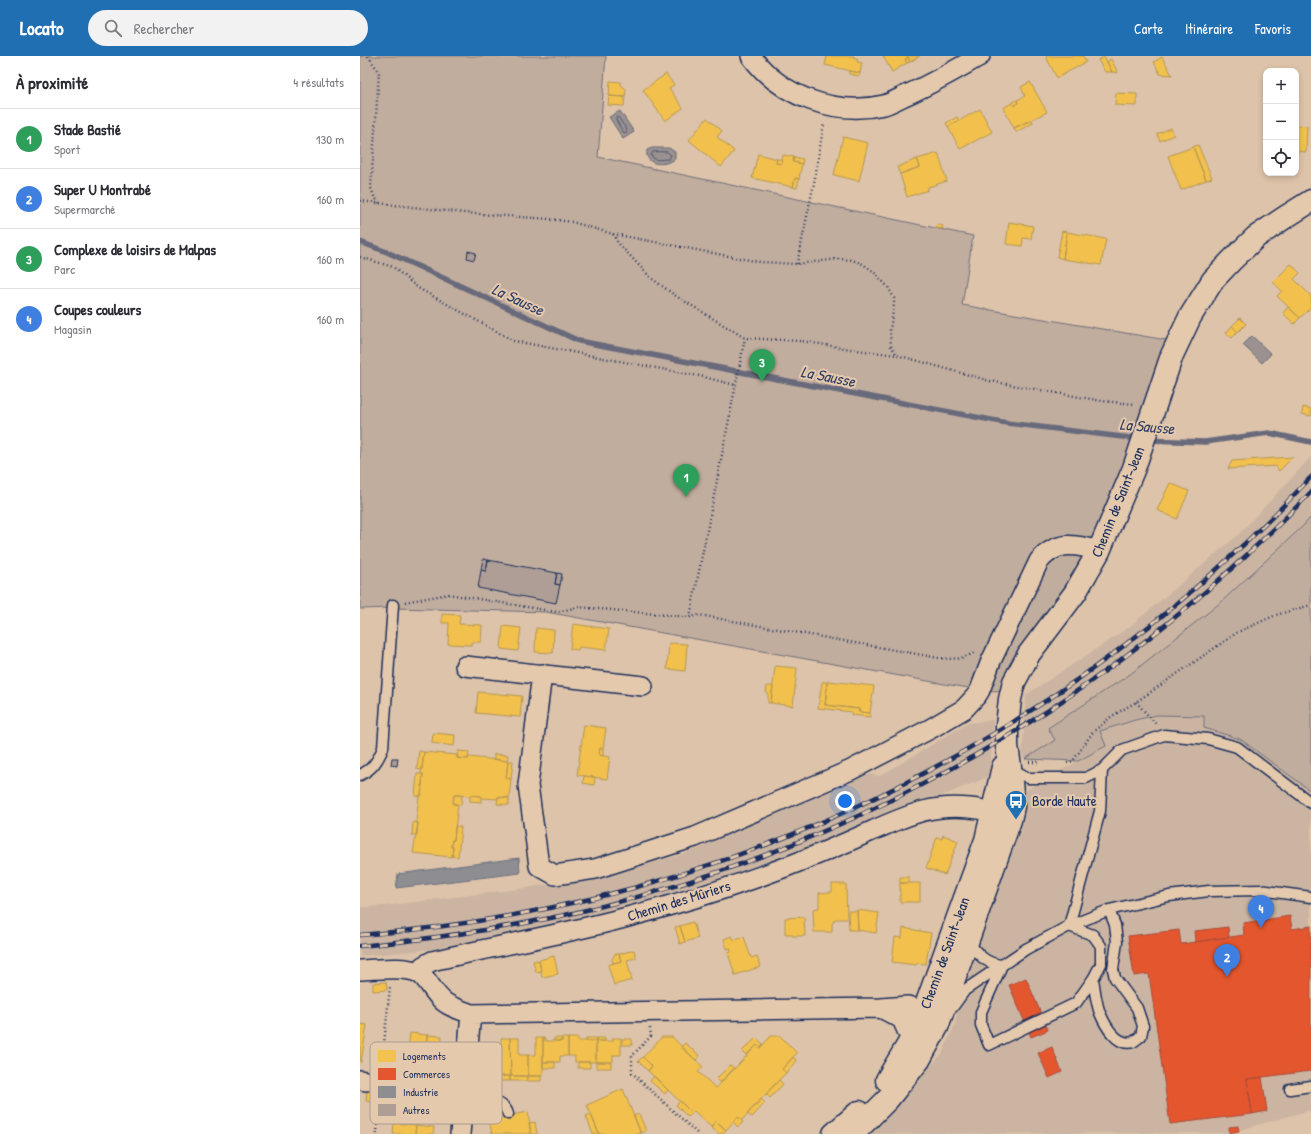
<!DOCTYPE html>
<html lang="fr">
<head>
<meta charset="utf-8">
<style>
	body { margin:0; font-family:"Patrick Hand",sans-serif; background:#f2f2f3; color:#2b2b33 }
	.controls { position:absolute; right:12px; top:12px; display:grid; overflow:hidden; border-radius:8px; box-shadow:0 2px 6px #0003 }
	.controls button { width:36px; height:36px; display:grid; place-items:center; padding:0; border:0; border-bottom:1px solid #e1e1e2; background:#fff; color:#2b2b33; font:20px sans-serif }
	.you { position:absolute; left:485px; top:745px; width:14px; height:14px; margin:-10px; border:3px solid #fff; border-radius:50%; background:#1a73e8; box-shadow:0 0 0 6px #1a73e833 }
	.badge { display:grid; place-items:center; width:26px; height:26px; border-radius:50%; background:#1f6fb2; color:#fff; font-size:13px; font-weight:700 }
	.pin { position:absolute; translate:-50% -33px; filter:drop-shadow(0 1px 2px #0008) }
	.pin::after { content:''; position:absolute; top:21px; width:14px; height:12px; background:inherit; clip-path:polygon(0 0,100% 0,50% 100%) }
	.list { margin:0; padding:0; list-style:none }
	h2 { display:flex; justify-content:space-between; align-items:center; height:52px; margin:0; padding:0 16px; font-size:17px }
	h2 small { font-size:13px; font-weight:400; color:#7c7c81 }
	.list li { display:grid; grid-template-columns:26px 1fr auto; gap:12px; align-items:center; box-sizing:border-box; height:60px; padding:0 16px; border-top:1px solid #e1e1e2 }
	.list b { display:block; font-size:15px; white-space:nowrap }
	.list p { margin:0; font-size:13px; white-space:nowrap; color:#7c7c81 }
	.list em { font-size:13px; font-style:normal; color:#7c7c81 }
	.icon { flex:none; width:22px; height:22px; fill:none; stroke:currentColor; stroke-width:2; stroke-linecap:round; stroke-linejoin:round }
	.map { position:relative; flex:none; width:951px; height:1078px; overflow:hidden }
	header { display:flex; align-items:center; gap:24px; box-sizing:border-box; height:56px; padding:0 20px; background:#1f6fb2; color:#fff }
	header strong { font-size:19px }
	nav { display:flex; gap:22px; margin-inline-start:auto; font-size:14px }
	.search { width:280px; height:36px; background:#f2f2f3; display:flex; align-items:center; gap:10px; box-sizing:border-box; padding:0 14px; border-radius:22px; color:#7c7c81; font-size:15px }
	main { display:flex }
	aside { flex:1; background:#fff }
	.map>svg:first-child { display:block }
	.built { fill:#cbb5a2 }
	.green { fill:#c1ad9d; stroke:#6e6e7e }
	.water { fill:#9a9190; stroke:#676a7c }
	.homes { fill:#f2c14e; stroke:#b29553 }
	.shops { fill:#e4572e; stroke:#a84b3c }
	.industry { fill:#8d8d92; stroke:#6b7182 }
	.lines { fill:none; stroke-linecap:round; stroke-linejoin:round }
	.shore { stroke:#4e5672; stroke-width:1 }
	.stream { stroke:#676a7c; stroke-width:5.5 }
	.building { fill:#ae9e96; stroke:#1b2f5e }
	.service-casing { stroke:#1b2f5e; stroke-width:13 }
	.minor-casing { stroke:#1b2f5e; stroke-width:22 }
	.tertiary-casing { stroke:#1b2f5e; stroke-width:25 }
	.path { stroke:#1b2f5e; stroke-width:2.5; stroke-dasharray:1 3; stroke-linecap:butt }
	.service { stroke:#e5c9ac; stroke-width:10 }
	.minor { stroke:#e5c9ac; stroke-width:19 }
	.tertiary { stroke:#e5c9ac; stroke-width:22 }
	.rail-casing { stroke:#1b2f5e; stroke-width:4.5 }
	.rail { stroke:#e5c9ac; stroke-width:3; stroke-dasharray:9; stroke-linecap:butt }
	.labels { text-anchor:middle; stroke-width:4; stroke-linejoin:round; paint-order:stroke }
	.street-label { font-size:15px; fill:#1b2f5e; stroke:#e5c9ac }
	.poi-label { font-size:15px; fill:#1b2f5e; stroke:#e5c9ac; text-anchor:start }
	.water-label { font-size:16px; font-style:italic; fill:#2e3e66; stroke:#e5c9ac }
	.key { fill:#e5c9ac; stroke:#a89b95; stroke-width:1 }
	.key-label { font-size:11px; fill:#1b2f5e }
</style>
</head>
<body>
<header>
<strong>Locato</strong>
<div class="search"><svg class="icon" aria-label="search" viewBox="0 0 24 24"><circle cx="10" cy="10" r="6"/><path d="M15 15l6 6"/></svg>Rechercher</div>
<nav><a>Carte</a><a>Itinéraire</a><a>Favoris</a></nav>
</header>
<main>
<aside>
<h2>À proximité<small>4 résultats</small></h2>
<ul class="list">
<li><span class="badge" style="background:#2e9e5b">1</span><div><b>Stade Bastié</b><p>Sport</p></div><em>130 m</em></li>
<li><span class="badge" style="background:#3f7fe0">2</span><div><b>Super U Montrabé</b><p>Supermarché</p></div><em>160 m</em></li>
<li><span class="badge" style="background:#2e9e5b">3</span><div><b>Complexe de loisirs de Malpas</b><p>Parc</p></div><em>160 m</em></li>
<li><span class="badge" style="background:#3f7fe0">4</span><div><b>Coupes couleurs</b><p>Magasin</p></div><em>160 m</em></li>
</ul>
</aside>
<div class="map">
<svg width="951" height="1078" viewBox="0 0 951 1078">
	<rect width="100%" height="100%" fill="#ddc3a9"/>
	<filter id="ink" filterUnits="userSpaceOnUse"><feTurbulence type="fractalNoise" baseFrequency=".025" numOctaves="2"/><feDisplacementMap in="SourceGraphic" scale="8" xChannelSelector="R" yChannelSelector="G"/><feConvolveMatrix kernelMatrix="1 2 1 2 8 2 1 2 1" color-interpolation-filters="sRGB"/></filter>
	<g filter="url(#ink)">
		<!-- built -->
		<path class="built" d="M951,401V461L944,469L860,547L769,619L689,671L696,684L665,703L662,701L666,639L768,572L878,479Z
			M797,659L845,660L844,672L880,683L951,735V1054L869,1077L510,1078L543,1038L582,998L595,969L601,934L660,745L666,734L745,690L739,675L775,664Z
			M633,664L630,720L565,747L489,781L255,859L86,892L0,900V851L23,850L158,833L205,826L271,812L320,799L344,790L381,770L486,726L506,718L520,720L608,667Z"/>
		<!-- green -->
		<path class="green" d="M0,0H246L238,101L613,180L602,249L818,286L755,459L652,634L629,635L590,629L186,556L34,552L0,553Z
			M951,461V735L880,683L844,672V660L797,659L775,664L740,675L746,690L718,705L665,703L695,684L688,672L769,619L860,547L944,469Z"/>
		<!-- water -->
		<path class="water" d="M260,55L274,76L263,83L249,61Z
			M292,92H309L315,96V103C306,110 284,111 287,94Z
			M892,280L911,298L902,307L883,289Z"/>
		<!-- homes -->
		<path class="homes" d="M467,0H494L493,1L498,3L497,6L502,7L500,17L465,9Z
			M523,0H560L550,6L548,1L545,3L547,7L532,16Z
			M687,0H723L726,6L697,22L686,1Z
			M548,1L550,6L547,7L545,3Z
			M744,1L747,6L752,16H745L738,4Z
			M802,1L812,19L800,18L794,6Z
			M751,3L758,17L752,16L747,6Z
			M489,15L500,17L499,20L489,18Z
			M306,18L314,29L309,32L323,52L305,65L283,34Z
			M250,25L261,26V29L266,33L265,41L249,40Z
			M670,26L687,56L654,72L643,52L652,47L654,50L658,47L657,44L665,40L661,31Z
			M756,37L777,38V50L755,49Z
			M249,40L265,41L264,50L248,49Z
			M657,44L658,47L654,50L652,47Z
			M620,53L632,76L600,93L588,71Z
			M597,61L599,64L588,71L586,67Z
			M347,62L362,75L357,81L374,95L361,111L329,84Z
			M672,64L673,67L656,76L654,72Z
			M936,69L947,70L946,96L936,95Z
			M811,72L814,79L800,85L797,78Z
			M483,81L508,87L499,125L474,119Z
			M838,89L852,122L846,124L833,91Z
			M833,91L846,124L821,134L808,100Z
			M578,97L587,125L568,131V134L547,141L540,118L560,111L557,103Z
			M398,98L417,103L416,107L421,108L423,99L434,101L433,106L442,108L439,123L435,122L433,131L392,122Z
			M434,101L443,103L442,108L433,106Z
			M417,103H422L421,108L416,107Z
			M557,103L560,111L540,118L537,111Z
			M435,122L439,123L437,132L433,131Z
			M649,166L673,170L671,183L663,182L662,190L646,188Z
			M577,168L583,170L582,173L576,172Z
			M702,175L707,176L703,203L697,201Z
			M707,176L746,183L741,209L703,203Z
			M931,208L940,217L934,223L951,240V251L940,262L917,240L922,235L913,226Z
			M928,251L940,262L934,268L923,257Z
			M880,262L886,268L878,276L872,270Z
			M872,270L878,276L872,282L866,277Z
			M943,351L951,353V360L942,358Z
			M933,401L919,415L916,410L868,413L872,405Z
			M810,427L829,435L817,463L797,454Z
			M82,558L100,559L99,568L122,569L121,586H111V589L88,588L89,567H82Z
			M213,568L249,573L246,594L219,591L218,594L210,593Z
			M143,570L161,572L158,595L141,593Z
			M176,572L194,574L193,597L175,596Z
			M309,587L327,588L325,615L307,613Z
			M415,610L437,612L433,650L411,647Z
			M468,625L514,630L510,657L499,656V653L465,649Z
			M462,626H467L465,649L499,653V656L510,657V661L491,659L492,656L458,652Z
			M407,630H413L411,647H408V637H406Z
			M118,636L162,640L160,661L116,657Z
			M224,669L246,672L243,693L240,692L239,699L250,701L247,723L217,719Z
			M73,677L95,679L94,690L72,687Z
			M240,692L243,693V700L239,699Z
			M59,695L64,696L62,714L57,713Z
			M98,695L109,696L108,703L97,702Z
			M64,696L97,699V702L108,703L109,701L148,705L146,722L151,723L149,742L138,741L137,743L121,742V740L110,739V740L94,739L93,748H98L94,784H92L91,791H93L92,801L53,797L58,767L56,766L59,740H61L63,718H61Z
			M134,698L148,699L147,705L134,703Z
			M148,705H153L151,723L146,722Z
			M57,718H63L61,740H55Z
			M224,720L235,721L234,729L223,727Z
			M94,739H102L101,749L93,748Z
			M110,739L121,740V746L110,745Z
			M138,741L149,742V749L137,748Z
			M53,766L58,767L57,779H52Z
			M95,770L101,771L98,801L92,800L93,791H91L92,784H94Z
			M583,779L598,785L585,819L566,812L577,781L582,783Z
			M540,821H549V827H540Z
			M540,827H560V846H540Z
			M472,828H486L487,863H475L472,868V876H454L453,853L459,852V837L472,836Z
			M497,854L519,857L516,877L498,874Z
			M488,855H497L498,874H489Z
			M444,861L445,880H432V878H425V862Z
			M333,866L338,882L325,886L320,870Z
			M320,870L325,886L320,888L315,871Z
			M543,872L571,877L566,908L557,907L556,909L532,906L535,881L542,882Z
			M372,880L374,884L384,881L391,902L397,900L400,911L375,919L368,897L371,896L370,892L367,893L364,883Z
			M274,894L276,902L267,904L272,924L254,929L248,909L261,905L259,898Z
			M255,898H259L261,905L253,907L252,903Z
			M194,900L198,918L182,921L179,904Z
			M179,904L181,915L176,916L173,905Z
			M26,926L27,934L13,935V927Z
			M0,968L7,969L1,1006H0Z
			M50,977L67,979L66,996L48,994Z
			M67,979L82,980L80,1006L65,1005Z
			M411,980H420L437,997L422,1013L426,1017L419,1024L382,1064L378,1061L366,1074L356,1065L351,1071L334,1055L332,1057L288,1015L292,1010L283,1001L302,981H312L343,1011L338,1016L356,1032L397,989L400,992Z
			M141,982H150L151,1020H132V999H141Z
			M150,982H159V999H168V1020H151Z
			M176,982H183V1020H168V999H176Z
			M183,982H185V985H202V982H208V1000H200V1006H183Z
			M194,982H202V985H194Z
			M208,982H218V985H236V1006H215V1000H208Z
			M226,982H236V985H226Z
			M236,982H245V985H236Z
			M253,982H261V999H253V1006H236V985H253Z
			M396,982L403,988L400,992L397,989L386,999L382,995Z
			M262,983H272V989H262Z
			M325,987L340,1000L336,1004L321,991Z
			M283,1001L292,1010L288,1015L278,1005Z
			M433,1001L437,1005L426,1017L422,1013Z
			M183,1006H195V1012H183Z
			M218,1006H230V1012H218Z
			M236,1006H251V1012H236Z
			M370,1009L374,1012L360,1027L356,1023Z
			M137,1020H150V1025H137Z
			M150,1020H167V1025H150Z
			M167,1020H181V1025H167Z
			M294,1020L308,1034L305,1038L290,1025Z
			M419,1024L423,1028L410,1042L406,1038Z
			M263,1033L281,1078H239L227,1049Z
			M7,1034L16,1036L15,1046L6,1045Z
			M401,1043L405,1047L392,1061L387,1058Z
			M320,1045L332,1057L328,1061L316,1049Z
			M168,1056L171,1078H132L129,1063Z
			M231,1058L239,1078H233L226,1060Z
			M279,1058L286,1075L281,1077L274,1060Z
			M378,1061L383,1066L378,1071L373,1066Z
			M356,1065L366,1074L362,1078H359L351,1071Z
			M175,1066L177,1078H171L169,1067Z
			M34,1067L56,1069L55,1078H33Z
			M56,1069L74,1071L73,1078H55Z"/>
		<!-- shops -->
		<path class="shops" d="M930,860L932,873L951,870V1015L887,1023L892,1058L810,1068L789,918L774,920L768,880L819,874L821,888L884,879L883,867Z
			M868,871L869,881L835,886L834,875Z
			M666,922L688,974L671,981L649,929Z
			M692,991L702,1016L689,1022L678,997Z
			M902,1021L907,1055L892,1058L887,1023Z
			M878,1070L879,1075L869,1077V1071Z"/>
		<!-- industry -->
		<path class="industry" d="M159,802L160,817L36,832L38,818Z"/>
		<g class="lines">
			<!-- shore -->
			<path class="shore" d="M258,61L267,74L266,77L263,76L256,64V62Z
				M307,96L311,99L309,103C302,103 294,106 291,99L293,96Z"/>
			<!-- stream -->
			<path class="stream" d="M0,186L27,196L219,285L647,367L779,383
				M787,384L845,386L909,377L951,386"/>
		</g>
		<!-- building -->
		<path class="building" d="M108,195L116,197L114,204L107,202Z
			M123,503L128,504L126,515L121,514Z
			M128,504L197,517L195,528L200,529L196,547L118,532L121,514L126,515Z
			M197,517L202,518L200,529L195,528Z
			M32,702H38L37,710L31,709Z"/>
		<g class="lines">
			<!-- service casing -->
			<g class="service-casing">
				<path id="service" d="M651,712L668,722H726L742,714L762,694L804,679L848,683L877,691L951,747
					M0,719C13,713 18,704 23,692L33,549
					M709,870L740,755L742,714
					M608,885C617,898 626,908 642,909L621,956V969L629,989L716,947L733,923L741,908V890L733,879L709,870
					M733,923C735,934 736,947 740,957C745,969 757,991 773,986C775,985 778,982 781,980L783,970L777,952L755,922L753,913L757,886L755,869L749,854
					M592,952L605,934L666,893L709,870L749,854L809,840L849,835L900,834L951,841
					M930,1033L951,1030
					M103,1044C117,1044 143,1041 148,1058"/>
			</g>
			<!-- minor casing -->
			<g class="minor-casing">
				<path id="minor" d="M391,0C421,41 475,60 524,49C531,47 538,43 544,40C570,29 595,14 620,0
					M105,610L283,630
					M182,618L168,729L179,810L195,819L235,813L335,781L491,714L570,673L604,653L617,639L620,634L631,605L679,505C697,484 716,488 739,495
					M0,914C15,914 45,909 59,917C68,923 73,936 81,943C88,951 102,954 111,958L521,952L548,950L564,955L574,967
					M58,917L63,910L72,905C136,890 200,879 264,862C349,840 434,811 514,774C549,759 571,748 610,752C618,753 625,753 633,757
					M521,952L542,963L551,984
					M0,1024L6,1025
					M100,1078L111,958"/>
			</g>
			<!-- tertiary casing -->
			<g class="tertiary-casing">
				<path id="tertiary" d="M527,1024L551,984L564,955L626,784L643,711
					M474,1078L499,1056
					M493,1078L528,1043L559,1004L577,971L650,764L653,751L650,711L647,690V670L650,643L654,626L669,598L715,537L739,495L774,412L812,299L830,261L853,224L873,203L896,181L924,162L951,145"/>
			</g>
			<!-- path -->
			<path class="path" d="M8,0L19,16L11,132L14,140L19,147
				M0,145L105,157L189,163L212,166L253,178L400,206L437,208L478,203L492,204L503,208L513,215L528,231L534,242V249L530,274L531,290L537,299L630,325L742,345L775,348
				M253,178L258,187L291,222L316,240L385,282L441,285L497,294L537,299
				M0,201L33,211L58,232L154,285L344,321L375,329
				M437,208L454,127L464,67
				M45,546L88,538L197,556L218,551L330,561L339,559L579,602C594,603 602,604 615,596
				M330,561L385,282
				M776,646L796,668
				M669,706H680
				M707,707L713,705L733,676L752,660L776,646L878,576L916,559L951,549
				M290,972L291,980L272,1000V1017L338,1078
				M21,1016L30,931
				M17,1078L19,1039"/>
			<!-- service -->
			<use href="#service" class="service"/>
			<!-- minor -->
			<use href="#minor" class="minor"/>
			<!-- tertiary -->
			<use href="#tertiary" class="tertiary"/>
			<!-- rail casing -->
			<g class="rail-casing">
				<path id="rail" d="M0,879C78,873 154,861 230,843C505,778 759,627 951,421
					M0,890C79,882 158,871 235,852C511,784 754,640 951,436"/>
			</g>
			<!-- rail -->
			<use href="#rail" class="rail"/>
		</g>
	</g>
	<!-- icons -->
	<defs>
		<g id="bus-pin" transform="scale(1.15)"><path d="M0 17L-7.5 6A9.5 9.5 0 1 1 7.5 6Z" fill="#1f6fb2" stroke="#e5c9ac"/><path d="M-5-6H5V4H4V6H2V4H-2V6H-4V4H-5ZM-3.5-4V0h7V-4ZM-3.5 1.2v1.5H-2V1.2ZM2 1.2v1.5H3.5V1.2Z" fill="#fff"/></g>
	</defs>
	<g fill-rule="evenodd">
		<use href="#bus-pin" x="656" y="745"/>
	</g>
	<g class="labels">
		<!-- street labels -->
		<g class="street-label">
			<text transform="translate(758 446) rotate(-68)" y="5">Chemin de Saint-Jean</text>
			<text transform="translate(319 845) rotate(-17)" y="5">Chemin des Mûriers</text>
			<text transform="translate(585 897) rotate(-70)" y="5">Chemin de Saint-Jean</text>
		</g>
		<!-- poi labels -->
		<g class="poi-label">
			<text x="672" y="750">Borde Haute</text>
		</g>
		<!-- water labels -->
		<g class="water-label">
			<text transform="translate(158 243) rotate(25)" y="6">La Sausse</text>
			<text transform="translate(468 320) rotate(11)" y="6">La Sausse</text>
			<text transform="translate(787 370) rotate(5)" y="6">La Sausse</text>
		</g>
	</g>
	<!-- legend -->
	<rect x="10" y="986" width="132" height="82" rx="6" class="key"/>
	<rect x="18" y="994" width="18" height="12" fill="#f2c14e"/>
	<rect x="18" y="1012" width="18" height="12" fill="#e4572e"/>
	<rect x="18" y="1030" width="18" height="12" fill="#8d8d92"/>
	<rect x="18" y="1048" width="18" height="12" fill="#ae9e96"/>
	<g class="key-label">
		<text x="43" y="1004">Logements</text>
		<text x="43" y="1022">Commerces</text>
		<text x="43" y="1040">Industrie</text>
		<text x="43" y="1058">Autres</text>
	</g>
</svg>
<div class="controls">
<button>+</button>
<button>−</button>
<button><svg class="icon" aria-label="locate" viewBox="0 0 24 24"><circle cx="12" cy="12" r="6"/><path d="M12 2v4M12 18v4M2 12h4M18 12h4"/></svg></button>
</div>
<div class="you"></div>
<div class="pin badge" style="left:326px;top:441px;background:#2e9e5b">1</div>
<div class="pin badge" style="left:867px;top:921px;background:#3f7fe0">2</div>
<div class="pin badge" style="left:402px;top:326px;background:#2e9e5b">3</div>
<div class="pin badge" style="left:901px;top:872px;background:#3f7fe0">4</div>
</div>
</main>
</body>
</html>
